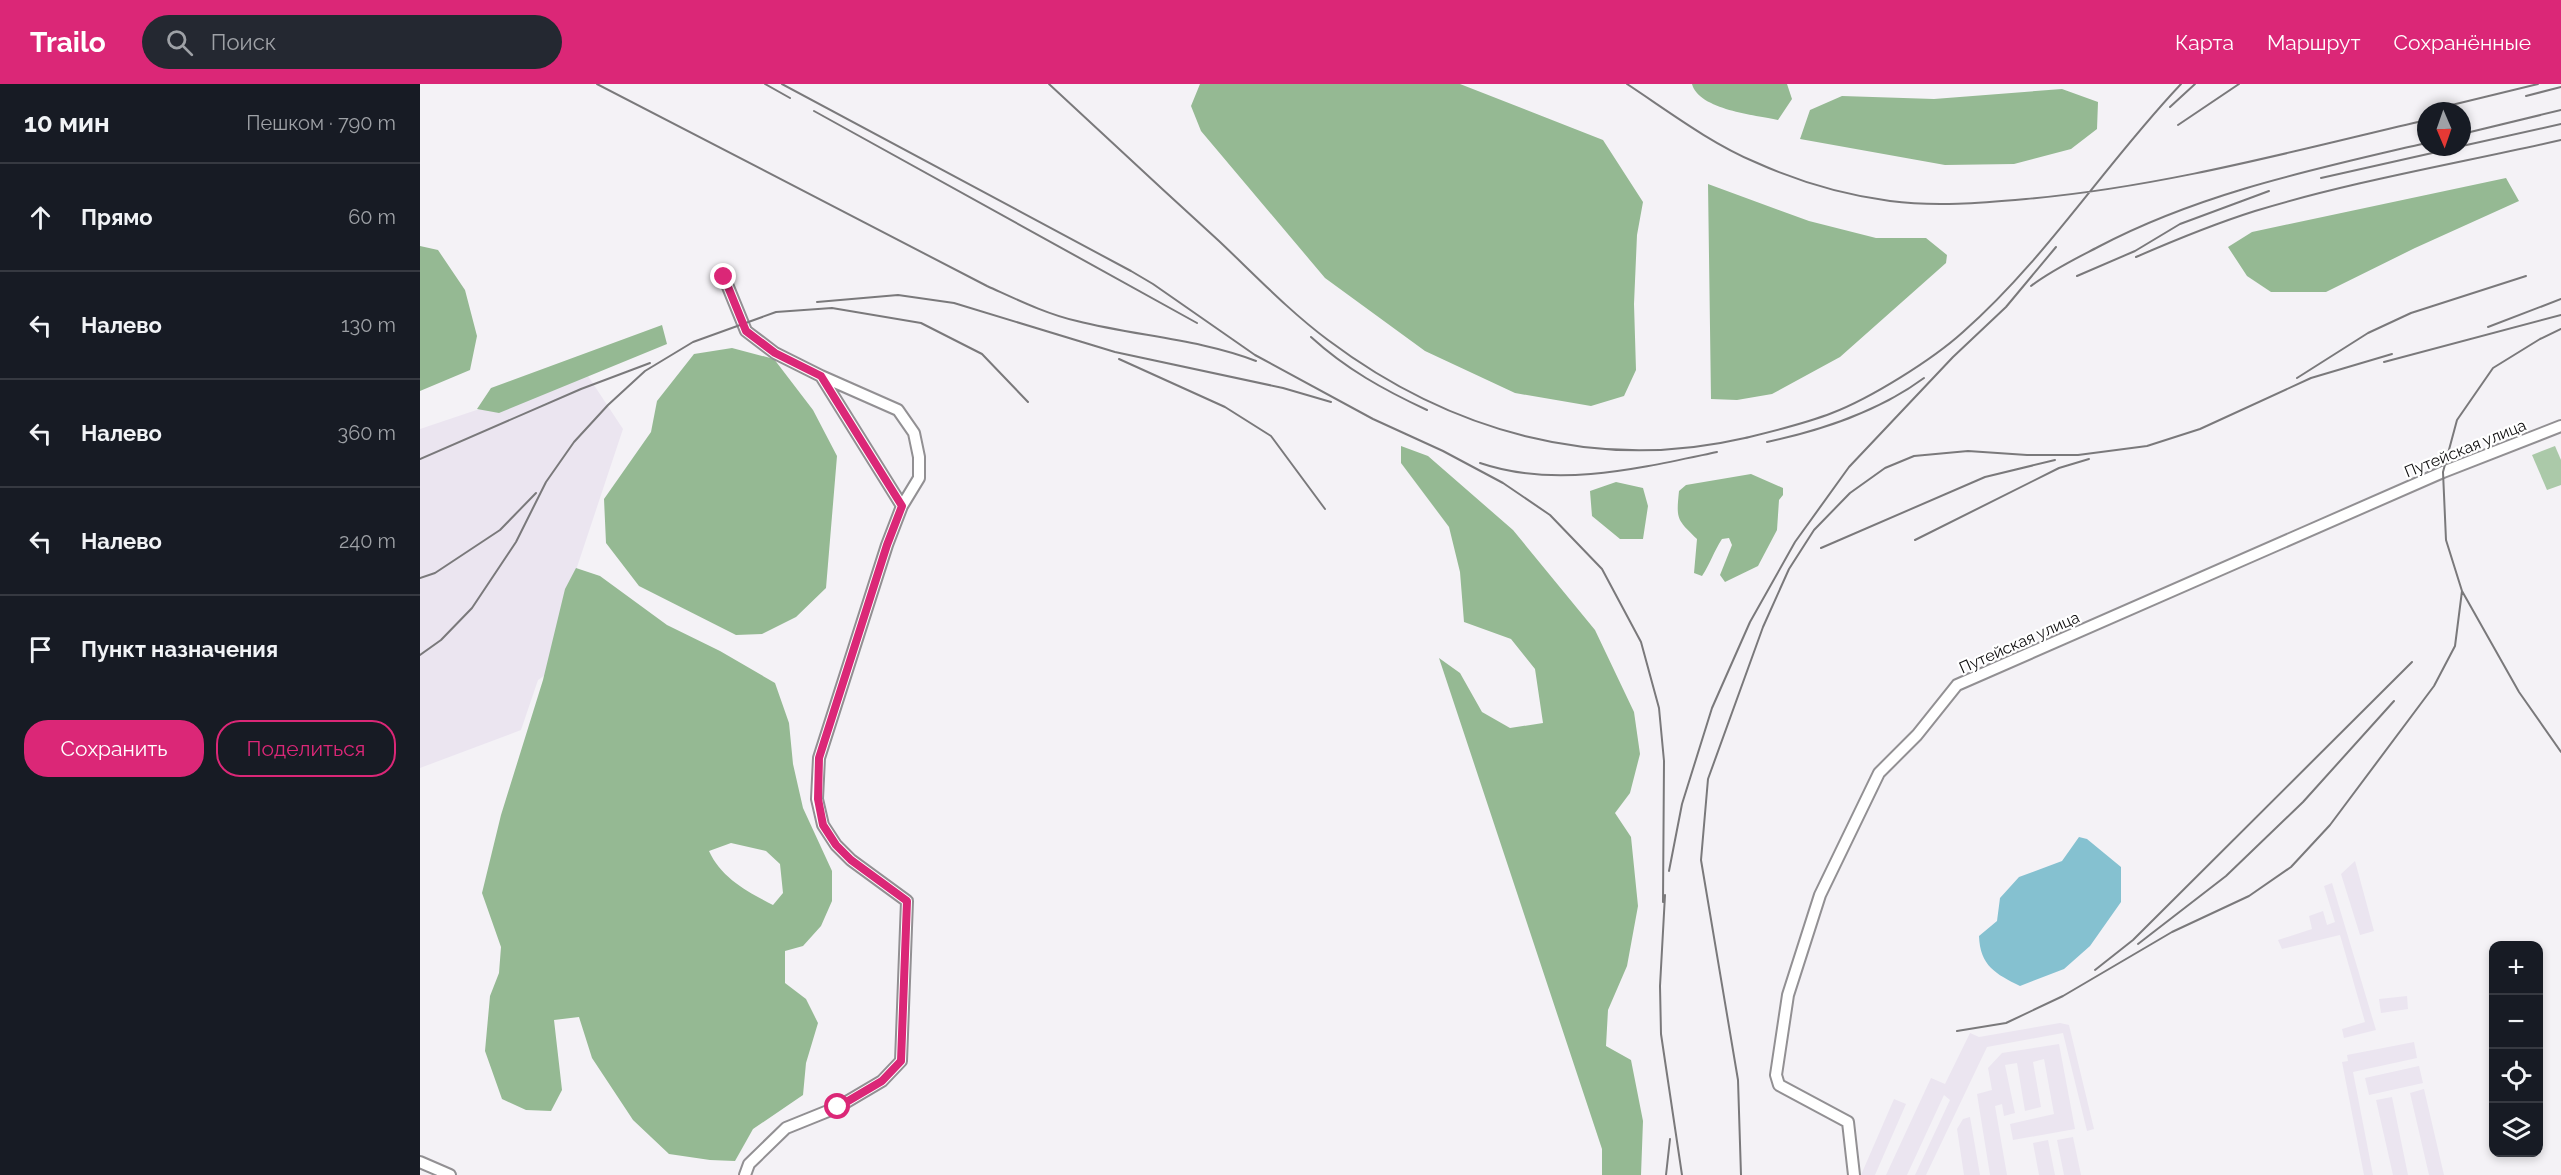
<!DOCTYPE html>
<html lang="ru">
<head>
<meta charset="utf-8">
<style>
	body { margin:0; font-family:Raleway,sans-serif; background:#242831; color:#f1f3f6 }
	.controls { position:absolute; right:18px; bottom:18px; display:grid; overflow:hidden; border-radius:12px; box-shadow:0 3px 9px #0003 }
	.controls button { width:54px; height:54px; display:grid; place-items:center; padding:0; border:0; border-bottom:2px solid #363941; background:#171b24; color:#f1f3f6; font:30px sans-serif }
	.compass { position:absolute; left:1997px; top:18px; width:54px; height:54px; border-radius:50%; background:#171b24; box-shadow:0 3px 9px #0003; rotate:178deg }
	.stop { position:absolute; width:18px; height:18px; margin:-14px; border:4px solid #db2777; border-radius:50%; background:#fff }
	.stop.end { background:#db2777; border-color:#fff; box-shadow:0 2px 6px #0008 }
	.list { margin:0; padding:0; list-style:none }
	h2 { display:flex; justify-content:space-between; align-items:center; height:78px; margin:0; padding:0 24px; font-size:26px }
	h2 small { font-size:20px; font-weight:400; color:#9ea1a6 }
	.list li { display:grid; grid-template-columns:39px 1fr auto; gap:18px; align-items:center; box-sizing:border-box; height:108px; padding:0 24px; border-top:2px solid #363941 }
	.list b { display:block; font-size:22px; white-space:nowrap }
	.list em { font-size:20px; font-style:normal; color:#9ea1a6 }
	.actions { display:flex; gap:12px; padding:18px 24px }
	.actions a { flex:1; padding:14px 0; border:2px solid #db2777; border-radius:24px; text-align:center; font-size:21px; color:#db2777 }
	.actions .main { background:#db2777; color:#fff }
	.icon { flex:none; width:33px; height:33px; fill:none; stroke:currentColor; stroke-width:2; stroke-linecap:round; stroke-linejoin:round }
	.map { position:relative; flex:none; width:2141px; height:1091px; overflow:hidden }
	header { display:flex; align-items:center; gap:36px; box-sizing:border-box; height:84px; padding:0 30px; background:#db2777; color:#fff }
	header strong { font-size:28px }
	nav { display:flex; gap:33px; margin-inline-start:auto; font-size:21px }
	.search { width:420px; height:54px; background:#242831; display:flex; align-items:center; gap:15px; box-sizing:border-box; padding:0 21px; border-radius:33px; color:#9ea1a6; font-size:22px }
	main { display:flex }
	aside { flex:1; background:#171b24 }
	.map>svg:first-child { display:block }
	.built { fill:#ebe5f0 }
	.green { fill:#abc9a9 }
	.forest { fill:#95b993; fill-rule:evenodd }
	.water { fill:#85c1d0 }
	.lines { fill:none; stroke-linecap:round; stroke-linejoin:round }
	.minor-casing { stroke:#929093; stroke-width:14 }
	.minor { stroke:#fff; stroke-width:10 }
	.rail { stroke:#7a797b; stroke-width:2 }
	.route { stroke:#db2777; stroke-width:8 }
	.labels { text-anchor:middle; stroke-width:4.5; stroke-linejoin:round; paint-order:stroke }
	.street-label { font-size:16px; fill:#0c0b0c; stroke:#fff }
</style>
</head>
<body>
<header>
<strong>Trailo</strong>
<div class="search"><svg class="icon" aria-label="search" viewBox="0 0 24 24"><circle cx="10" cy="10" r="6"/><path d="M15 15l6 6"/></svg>Поиск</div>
<nav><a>Карта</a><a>Маршрут</a><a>Сохранённые</a></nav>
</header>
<main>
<aside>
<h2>10 мин<small>Пешком · 790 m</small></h2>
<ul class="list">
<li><svg class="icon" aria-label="ahead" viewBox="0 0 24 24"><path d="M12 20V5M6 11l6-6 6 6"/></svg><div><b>Прямо</b></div><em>60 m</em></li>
<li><svg class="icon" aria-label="left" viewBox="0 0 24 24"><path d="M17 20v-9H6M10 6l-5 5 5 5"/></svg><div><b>Налево</b></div><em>130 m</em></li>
<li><svg class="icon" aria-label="left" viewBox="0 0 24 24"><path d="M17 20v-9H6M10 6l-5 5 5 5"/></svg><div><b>Налево</b></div><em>360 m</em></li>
<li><svg class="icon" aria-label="left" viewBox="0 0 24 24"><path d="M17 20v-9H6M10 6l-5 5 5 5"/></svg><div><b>Налево</b></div><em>240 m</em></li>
<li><svg class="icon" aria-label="arrive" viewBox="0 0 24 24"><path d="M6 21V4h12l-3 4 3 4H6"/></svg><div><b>Пункт назначения</b></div></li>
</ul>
<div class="actions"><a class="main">Сохранить</a><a>Поделиться</a></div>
</aside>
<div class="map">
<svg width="2141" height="1091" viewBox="0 0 2141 1091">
	<rect width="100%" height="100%" fill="#f4f2f6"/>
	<!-- built -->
	<path class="built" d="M166,289L203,345L141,531L143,579L118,596L101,646L0,684V345Z
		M1935,777L1954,847L1940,851L1921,790Z
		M1912,799L1956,946L1924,954L1922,945L1945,938L1920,851L1862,865L1858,856L1892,845L1889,832L1903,827L1907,841L1915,838L1904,802Z
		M1987,912L1988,925L1961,929L1959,915Z
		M1640,939L1649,941L1674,1045L1667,1047L1643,949L1567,963L1506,1091H1495L1530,1016L1524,1011L1487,1091H1466L1511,994L1525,1000L1550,949L1559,953Z
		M1994,958L1997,974L1933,988L1953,1091H1944L1922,978L1928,977L1927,971Z
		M1639,960L1655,1045L1593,1056L1590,1040L1634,1030L1624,975L1613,978L1621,1023L1605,1027L1597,979L1585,981L1595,1029L1584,1032L1582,1020L1575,1022L1587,1091H1570L1557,1010L1572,1006L1568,984L1582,969Z
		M1999,982L2003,999L1949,1011L1945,994Z
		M2004,1005L2024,1091H2009L1990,1009Z
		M1972,1013L1988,1091H1973L1956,1016Z
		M1474,1015L1486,1020L1455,1091H1441Z
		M1550,1033L1560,1091H1544L1537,1045L1543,1035Z
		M1653,1053L1661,1091H1644L1637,1056Z
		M1628,1056L1635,1091H1619L1613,1059Z"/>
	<!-- green -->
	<path class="green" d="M2135,362L2141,376V401L2127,406L2112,371Z"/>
	<!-- forest -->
	<path class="forest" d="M780,0H1040L1183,56L1223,118L1217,151L1214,220L1216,286L1204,312L1171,322L1095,309L1005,267L905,194L781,47L771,22Z
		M1272,0H1367L1372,15L1358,36C1336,31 1279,26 1272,0Z
		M1642,5L1678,18L1677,45L1651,65L1594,80L1525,81L1380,55L1390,26L1422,12L1514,15Z
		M2086,94L2099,117L1995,164L1906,208H1851L1827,192L1808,163L1832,148Z
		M1288,100L1389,137L1456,154H1506L1527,171L1526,179L1420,273L1352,310L1317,316L1291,315Z
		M0,162L18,166L45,206L57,252L50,286L0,307Z
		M242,241L247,260L79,329L57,325L71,304Z
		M312,264L354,275L393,326L417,372L406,504L376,533L342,550L316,551L219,502L186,459L184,415L231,348L237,317L274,270Z
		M981,362L1008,372L1093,446L1175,546L1214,628L1220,670L1210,709L1195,729L1211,753L1218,822L1207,882L1188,926L1186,962L1211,976L1223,1037L1221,1091H1182V1065L1019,574L1040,589L1062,628L1090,644L1123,639L1115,585L1091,555L1044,538L1040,488L1029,443L981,379Z
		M1331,390L1363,404V411L1359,416L1357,446L1338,482L1305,498L1300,491L1312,461L1309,454L1302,455C1294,467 1290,480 1282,492L1274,489L1277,455C1257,435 1256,436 1259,407L1266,401Z
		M1196,398L1223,404L1228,422L1223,455H1200L1172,432L1170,407Z
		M156,484L180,492L247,541L300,567L355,599L369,639L373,680L383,724L412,787V817L401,842L383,862L365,867V899L386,915L398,939L386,979L383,1011L333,1045L315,1077L290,1076L249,1070L213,1036L172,974L159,933L134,936L142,1006L131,1027L106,1026L82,1015L65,967L70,912L79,889L81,863L62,809L81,731L123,596L145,505ZM311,759L346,767L360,780L363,809L353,821C328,808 301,794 289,767Z"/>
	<!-- water -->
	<path class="water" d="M1659,753L1667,755L1701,783V818L1670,862L1644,885L1600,902C1576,890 1560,882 1559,852L1577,837L1580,814L1599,793L1642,777Z"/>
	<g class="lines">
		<!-- minor casing -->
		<g class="minor-casing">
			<path id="minor" d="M304,193L326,247L355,269L401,292L482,422L467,461L399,674L397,715L403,741L416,761L431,776L487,817L481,977L462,997L418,1023L366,1044L329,1080L325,1091
				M401,292L478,326L494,349L499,373V394L482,422
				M0,1078L30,1091
				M1434,1091L1428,1038L1359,1001L1356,991L1368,911L1400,811L1459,689L1497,651L1537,601L2023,388L2141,342"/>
		</g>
		<!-- minor -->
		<use href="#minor" class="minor"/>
		<!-- rail -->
		<path class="rail" d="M177,0L567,202C596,215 626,230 657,237C716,252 779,255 836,277
			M345,0L370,14
			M362,0L711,187L733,200L835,271L953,335L1023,367L1083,399L1130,431L1182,485L1221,558L1239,624L1244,677L1243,818
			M629,0C685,52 742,105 799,157C835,191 869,227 908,256C1029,347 1175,389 1325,354C1354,347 1384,340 1412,329C1451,314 1512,276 1543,248C1626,175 1685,80 1761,0
			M1207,0C1248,27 1290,59 1335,78C1377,97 1425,111 1470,117C1515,123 1561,119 1606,115C1742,103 1874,67 2006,36
			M2106,12L2141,3
			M1750,23L1775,0
			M394,27L777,239
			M2007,27L2118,0
			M1758,41L1819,0
			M2042,50L2141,26
			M2042,62L2141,40
			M1901,94L2039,63
			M1716,173C1755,156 1794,140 1835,127C1933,97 2040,79 2141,56
			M1657,192L1715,167L1760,140L1849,107
			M1611,202C1632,186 1655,175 1678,163C1780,109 1895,85 2006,59
			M397,218L478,211L534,219L695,268L863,304L911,318
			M2068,243L2141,215
			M2141,245L2120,255L2073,284L2037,336L2023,388L2026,456L2042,507L2099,608L2141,668
			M891,253C926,285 964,306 1007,326
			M699,275L805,323L851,352L905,425
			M1964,278L2141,231
			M1877,294L1948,249L1991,229L2106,192
			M1347,358C1402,346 1458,328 1504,294
			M0,375L161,305L230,279
			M1060,379C1136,405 1221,384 1297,368
			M1495,456L1639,384L1669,375
			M1401,464L1565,393L1635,376
			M0,494L15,489L80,446L116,409
			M0,571L21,556L52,524L96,458L126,398L154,358L188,321L225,287L273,258L356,228L412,224L501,239L562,270L608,318
			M1249,787L1262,720L1292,624L1330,538L1375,458L1429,383L1533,273L1586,223L1636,163
			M1245,811L1240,902L1241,950L1262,1091
			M1718,860L1806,792L1883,718L1974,617
			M1675,886L1713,856L1992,578
			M1537,947L1586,939L1643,912L1752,848L1829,812L1871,783L1910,741L2014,602L2035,562L2042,507
			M1246,1091L1250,1055
			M1321,1091L1318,996L1281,776L1288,695L1343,543L1369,485L1394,446L1430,409L1465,384L1494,372L1548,367L1607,371H1658L1727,362L1780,345L1891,294L1972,270"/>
	</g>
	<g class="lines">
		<!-- route -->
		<path class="route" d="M304,193L326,247L355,269L401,292L482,422L467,461L399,674L398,715L403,741L416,761L431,776L487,817L481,977L462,997L418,1023"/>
	</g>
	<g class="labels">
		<!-- street labels -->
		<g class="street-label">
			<text transform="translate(2045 364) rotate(-22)" y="6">Путейская улица</text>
			<text transform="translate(1599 558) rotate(-24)" y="6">Путейская улица</text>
		</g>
	</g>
</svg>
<div class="controls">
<button>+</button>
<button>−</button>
<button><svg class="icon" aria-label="locate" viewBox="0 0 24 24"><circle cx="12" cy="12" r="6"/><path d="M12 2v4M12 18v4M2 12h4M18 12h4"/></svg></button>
<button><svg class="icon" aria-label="layers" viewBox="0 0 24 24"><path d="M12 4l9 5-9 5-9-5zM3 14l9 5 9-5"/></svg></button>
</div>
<svg class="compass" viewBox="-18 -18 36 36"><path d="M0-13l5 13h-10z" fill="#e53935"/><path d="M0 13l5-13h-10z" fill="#9ea1a6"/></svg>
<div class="stop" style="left:418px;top:1023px"></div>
<div class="stop end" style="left:304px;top:193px"></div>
</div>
</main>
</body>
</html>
